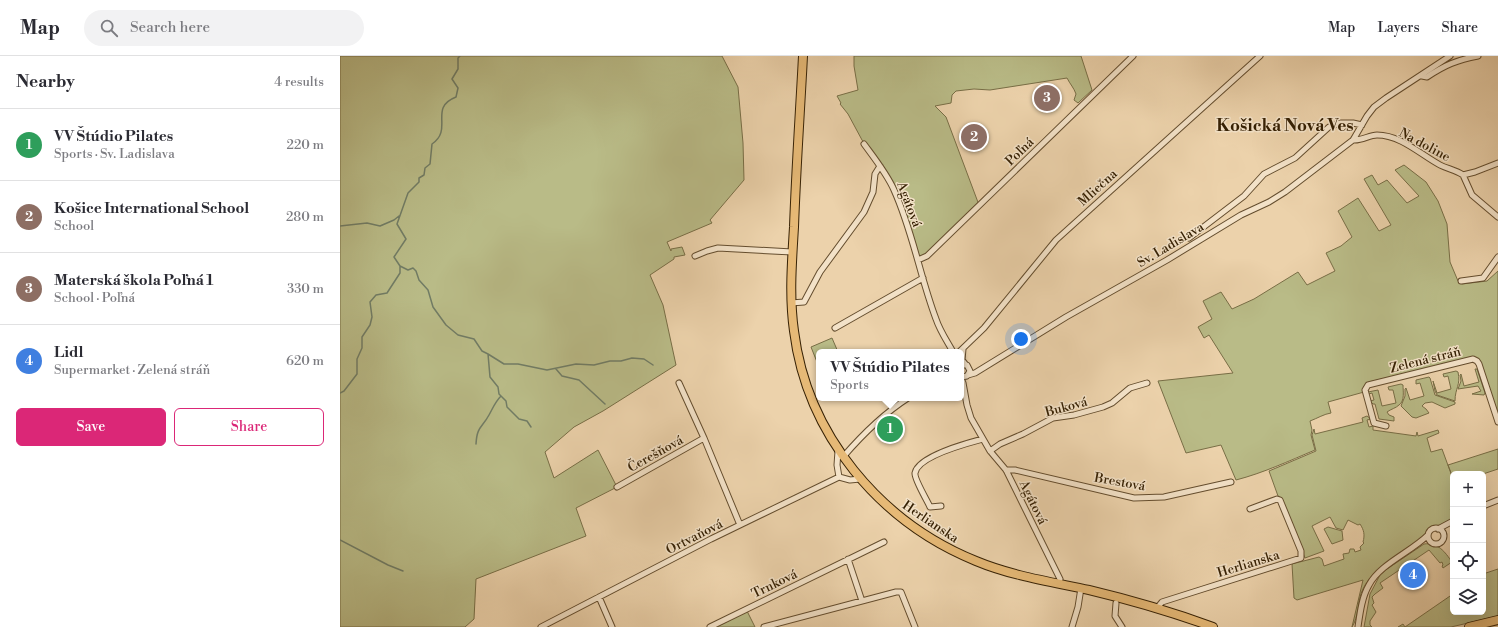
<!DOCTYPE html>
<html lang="en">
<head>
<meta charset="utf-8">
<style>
	body { margin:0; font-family:"Libre Bodoni",serif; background:#f2f2f3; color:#2b2b33 }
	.controls { position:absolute; right:12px; bottom:12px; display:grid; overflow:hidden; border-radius:6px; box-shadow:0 4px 16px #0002 }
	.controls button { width:36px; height:36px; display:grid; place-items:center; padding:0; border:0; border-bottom:1px solid #e1e1e2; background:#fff; color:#2b2b33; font:20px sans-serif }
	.you { position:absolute; left:681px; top:283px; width:14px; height:14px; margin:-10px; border:3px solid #fff; border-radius:50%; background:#1a73e8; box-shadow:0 0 0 6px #1a73e833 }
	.badge { display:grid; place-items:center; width:26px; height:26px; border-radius:50%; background:#db2777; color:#fff; font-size:13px; font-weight:700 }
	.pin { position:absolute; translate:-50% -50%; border:2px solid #fff; box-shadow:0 1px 4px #0006 }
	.popup { position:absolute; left:476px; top:293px; width:148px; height:52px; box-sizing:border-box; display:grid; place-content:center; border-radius:6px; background:#fff; filter:drop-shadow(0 1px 3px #0005); font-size:13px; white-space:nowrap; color:#7c7c81 }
	.popup b { font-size:15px; color:#2b2b33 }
	.popup::after { content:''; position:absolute; left:50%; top:100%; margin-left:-8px; border:8px solid transparent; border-top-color:#fff }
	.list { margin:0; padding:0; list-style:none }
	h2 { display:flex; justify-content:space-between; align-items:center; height:52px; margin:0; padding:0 16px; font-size:17px }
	h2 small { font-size:13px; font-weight:400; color:#7c7c81 }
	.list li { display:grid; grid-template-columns:26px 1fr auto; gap:12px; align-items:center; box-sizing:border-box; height:72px; padding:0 16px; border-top:1px solid #e1e1e2 }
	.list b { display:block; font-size:15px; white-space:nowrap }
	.list p { margin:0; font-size:13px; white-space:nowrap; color:#7c7c81 }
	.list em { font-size:13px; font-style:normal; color:#7c7c81 }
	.actions { display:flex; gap:8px; padding:12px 16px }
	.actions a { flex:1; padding:9px 0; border:1px solid #db2777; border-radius:6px; text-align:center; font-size:14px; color:#db2777 }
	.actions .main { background:#db2777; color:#fff }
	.icon { flex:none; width:22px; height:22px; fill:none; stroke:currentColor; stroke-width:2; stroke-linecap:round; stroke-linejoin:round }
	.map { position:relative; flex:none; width:1158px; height:571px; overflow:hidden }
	header { display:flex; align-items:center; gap:24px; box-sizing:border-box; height:56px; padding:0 20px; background:#fff; border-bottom:1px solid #e1e1e2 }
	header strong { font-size:19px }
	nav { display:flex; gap:22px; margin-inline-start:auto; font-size:14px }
	.search { width:280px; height:36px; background:#f2f2f3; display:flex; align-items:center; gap:10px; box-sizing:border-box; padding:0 14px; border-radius:22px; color:#7c7c81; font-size:15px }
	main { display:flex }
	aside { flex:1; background:#fff }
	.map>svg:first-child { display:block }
	.green { fill:#b9bb87; stroke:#786e46 }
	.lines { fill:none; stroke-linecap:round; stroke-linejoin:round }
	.stream { stroke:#717c65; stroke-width:1.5 }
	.street-casing { stroke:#644d2e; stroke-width:7 }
	.primary-casing { stroke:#362104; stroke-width:10 }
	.street { stroke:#f3e2c8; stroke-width:5 }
	.primary { stroke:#e6b976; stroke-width:8 }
	.labels { text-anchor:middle; stroke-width:3; stroke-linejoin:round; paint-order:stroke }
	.street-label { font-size:13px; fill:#362104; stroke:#f3e2c8 }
	.district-label { font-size:17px; font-weight:bold; fill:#362104; stroke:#f3e2c8 }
</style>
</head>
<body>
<header>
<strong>Map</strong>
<div class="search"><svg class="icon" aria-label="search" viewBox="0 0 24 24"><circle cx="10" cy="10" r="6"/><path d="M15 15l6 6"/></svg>Search here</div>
<nav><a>Map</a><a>Layers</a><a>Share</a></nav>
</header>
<main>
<aside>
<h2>Nearby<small>4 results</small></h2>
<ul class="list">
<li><span class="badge" style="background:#2e9e5b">1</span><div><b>VV Štúdio Pilates</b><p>Sports · Sv. Ladislava</p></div><em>220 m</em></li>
<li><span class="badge" style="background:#8d6e63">2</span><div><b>Košice International School</b><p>School</p></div><em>280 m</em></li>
<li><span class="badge" style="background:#8d6e63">3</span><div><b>Materská škola Poľná 1</b><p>School · Poľná</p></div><em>330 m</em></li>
<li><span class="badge" style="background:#3f7fe0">4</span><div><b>Lidl</b><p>Supermarket · Zelená stráň</p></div><em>620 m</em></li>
</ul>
<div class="actions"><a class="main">Save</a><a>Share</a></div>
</aside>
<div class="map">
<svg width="1158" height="571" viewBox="0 0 1158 571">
	<rect width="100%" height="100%" fill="#ecd2ab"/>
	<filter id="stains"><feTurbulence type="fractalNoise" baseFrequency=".005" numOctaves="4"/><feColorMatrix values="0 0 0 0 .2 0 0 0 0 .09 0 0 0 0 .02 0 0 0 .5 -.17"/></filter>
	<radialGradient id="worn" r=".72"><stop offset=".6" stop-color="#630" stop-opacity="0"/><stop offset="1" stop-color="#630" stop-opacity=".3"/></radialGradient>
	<!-- green -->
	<path class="green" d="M0,0H382L398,31L403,87L404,124L370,164L372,167L327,186L331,195V193L342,191L345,199L334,201V203L310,219L323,249L336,309L263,355L234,371L205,396L214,422L258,394L277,431L236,452L246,480L136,523L134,563L125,571H0Z
		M514,0H741L752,34L738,47L734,44L736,38C734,32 730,28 727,22L650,34L634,33L616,35L612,39L611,47L595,50L606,61L639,149L586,200L578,204L561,150L540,110L522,84L508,58L500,48L501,47L497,40L518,34L514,10Z
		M1064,109L1086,126L1098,145L1107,168L1110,206L1118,225L1122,228L1147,225L1158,215V358L1138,303L1133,301L1029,326L1024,330V336L988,346L991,357C984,358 978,362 970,365L972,374L971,379L975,394C949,405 923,417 896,424L881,389L846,397L818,325L893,317L869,279L864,282L858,271L872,263L863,245L881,236L892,253L914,243L958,216L967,229L995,215L986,197L1001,190L1012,181L998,155L1018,142L1039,175L1051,169L1024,123L1032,119L1038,129L1047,124L1067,147L1079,140L1055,114Z
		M492,282L498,296H479V311L471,291Z
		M1135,313H1137L1145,337L1144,339L1132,338L1141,335L1138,330L1118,333L1121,325L1120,319L1121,318L1124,330L1139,326Z
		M1116,315L1118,316C1121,329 1115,332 1115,345L1097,339L1095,335L1093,325L1097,337L1111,333L1108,320L1104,321L1103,318Z
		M1089,321L1090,322L1095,339L1115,346V348L1105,352L1092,346L1085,347L1082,350L1086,353L1089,357L1076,362L1072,361L1061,350L1065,340V333L1066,332L1070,344L1084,340L1080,327L1076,328V324Z
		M1061,328L1063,329C1063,335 1065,345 1059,349C1056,352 1051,353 1047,356L1049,359L1054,361V365L1039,363L1035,348H1033L1030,345L1034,344L1032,337L1029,338L1028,336L1038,334L1042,350L1056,347L1053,334H1049L1048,331Z
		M1027,360L1031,363L1027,364L1029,371L1033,370V374L1076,380L1077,376L1078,380L1098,374L1099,377L1087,382L1091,396L1102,393L1113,423V452L1110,453L1113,457V462L1101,469L1090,472L1086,479C1067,493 1033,511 1023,533C1017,544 1019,561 1012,571L1023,524L957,544L954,542L952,508L979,501L982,503L984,510L1004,503L1003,498L1009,497L1010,493H1014L1015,496L1021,494L1020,491L1024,487L1023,486C1025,479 1024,474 1020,468L1018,469L1008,464L1003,474L996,472L990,461L972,470L984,495L965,502L941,442L938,440L929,415L976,395L972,379L974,373L975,378L1023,366L1022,362Z
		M1158,393V413L1143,418H1113V422L1108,409Z
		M988,471L1002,475L1003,484L992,488L984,473Z
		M1084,488C1098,486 1105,496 1112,506L1103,512L1102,510L1103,509L1102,506L1100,507L1089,494L1040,527L1043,532L1035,538L1032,541L1034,547L1032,549L1036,556L1030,565V569L1032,571H1024L1030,538L1040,519L1047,513Z
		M1158,513V560L1111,571H1058L1063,568L1065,571L1113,538V556H1143V518Z
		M407,555L415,571H376Z"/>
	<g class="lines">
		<!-- stream -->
		<path class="stream" d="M0,170L27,167L40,170L54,164L59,160
			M60,210L68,214L73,212L76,215L79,224L88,234L93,251L106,269L118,279L134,283L142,295L148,298L150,321L158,331L159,338L166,345L167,351L179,363L187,365L191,371
			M148,298L164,308H178L207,314L236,308L254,309L270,305H281L292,302L304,303L313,309
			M216,313L222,320L239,324L265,348
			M0,337L4,335L17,318V303L22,292V281L30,269L32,261L30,246L36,239L47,237L60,217V210L54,201L66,183L57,168L68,137L79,126V122L84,119L85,112L90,108L92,88C114,73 88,52 116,41L118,32L112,23L118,13V2L120,0
			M136,388C137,370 142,372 149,359C153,352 155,346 161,340
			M0,484L48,509L63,515"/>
		<!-- street casing -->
		<g class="street-casing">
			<path id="street" d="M1082,20L1087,21C1105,9 1117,4 1138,0
				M1013,84C1022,85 1029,79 1037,79C1061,79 1081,99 1100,109C1108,113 1116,114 1123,119L1132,139L1158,161
				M524,88C535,103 547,118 554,134C573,176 580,221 596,263C600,275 607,285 613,296
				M1123,119L1135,116L1158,107
				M849,182L904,140L924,118L955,102L989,71L1000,67H1013L1022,69
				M355,200L367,195L378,192L452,196
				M578,204L587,200L793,0
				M1121,225L1143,222L1158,201
				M451,247L464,246L480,216L524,156L533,136L535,118L540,110
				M495,272L583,222
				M623,293L622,304L626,309
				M619,296L644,272L716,184L920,0
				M621,309H627L630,315L627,320L621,321
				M628,319L635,317L726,261L827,204L901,159L929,146L945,136L1013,84L1027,60L1034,51L1046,42L1110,0
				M621,322L623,327L627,349L631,362L650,395L666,414L720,523
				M339,327L364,382L400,469
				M1046,370L1034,367L1025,334L1028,329L1133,303L1137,305L1139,308L1158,366
				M498,395L497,409L499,421
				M650,395L660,388L683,378L713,362L734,359L763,351L772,347L790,332L807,327
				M503,401C522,379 543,358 568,342
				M666,414H675L794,442L824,441L891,426
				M277,431L364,382
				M601,450L590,451C587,444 574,423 575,417C578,400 628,387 643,383
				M1143,450L1158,444
				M1088 480a8 8 0 1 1 16 0a8 8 0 1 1-16 0Z
				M1098,473L1113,465
				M508,503L522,545
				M259,541L272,571
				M776,547L775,560L782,571
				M817,552L822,546L961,502V495L940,444L937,443L910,453
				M201,571L371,483L499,421L510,424L520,423
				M370,571L544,486
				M424,571L556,536H561L575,571
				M732,571L738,551L741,532
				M1018,571C1020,557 1022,541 1029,529C1040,508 1071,496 1088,479"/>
		</g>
		<!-- primary casing -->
		<g class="primary-casing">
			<path id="primary" d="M463,0C460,57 456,114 454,171C452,205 449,240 454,275C467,379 540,466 636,505C672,520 712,526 749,534C791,544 832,556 873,571
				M1129,571L1158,564"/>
		</g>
		<!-- street -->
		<use href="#street" class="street"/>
		<!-- primary -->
		<use href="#primary" class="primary"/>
	</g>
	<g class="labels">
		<!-- street labels -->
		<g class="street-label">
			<text transform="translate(1085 88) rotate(28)" y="5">Na doline</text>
			<text transform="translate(679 95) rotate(-44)" y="5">Poľná</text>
			<text transform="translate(757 131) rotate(-42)" y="5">Mliečna</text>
			<text transform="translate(570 148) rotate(69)" y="5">Agátová</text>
			<text transform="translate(830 188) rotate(-31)" y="5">Sv. Ladislava</text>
			<text transform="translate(1085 303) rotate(-14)" y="5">Zelená stráň</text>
			<text transform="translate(726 350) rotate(-15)" y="5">Buková</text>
			<text transform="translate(315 397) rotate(-29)" y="5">Čerešňová</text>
			<text transform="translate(780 425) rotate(10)" y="5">Brestová</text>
			<text transform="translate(694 446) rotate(64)" y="5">Agátová</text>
			<text transform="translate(591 465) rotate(34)" y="5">Herlianska</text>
			<text transform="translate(354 480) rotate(-27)" y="5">Ortvaňová</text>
			<text transform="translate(908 507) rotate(-17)" y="5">Herlianska</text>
			<text transform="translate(434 527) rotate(-26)" y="5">Trnková</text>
		</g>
		<!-- district labels -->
		<g class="district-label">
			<text x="945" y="75">Košická Nová Ves</text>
		</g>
	</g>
	<rect width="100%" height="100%" filter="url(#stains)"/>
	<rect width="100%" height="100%" fill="url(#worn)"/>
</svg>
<div class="controls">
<button>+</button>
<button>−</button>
<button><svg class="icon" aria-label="locate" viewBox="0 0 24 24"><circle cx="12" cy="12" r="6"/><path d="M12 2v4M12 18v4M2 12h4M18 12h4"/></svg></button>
<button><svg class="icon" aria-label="layers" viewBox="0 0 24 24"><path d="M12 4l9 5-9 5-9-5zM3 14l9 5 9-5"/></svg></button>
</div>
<div class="you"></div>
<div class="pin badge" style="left:550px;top:373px;background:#2e9e5b">1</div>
<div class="popup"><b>VV Štúdio Pilates</b>Sports</div>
<div class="pin badge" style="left:634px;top:81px;background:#8d6e63">2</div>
<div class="pin badge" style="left:707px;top:42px;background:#8d6e63">3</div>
<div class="pin badge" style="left:1073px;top:519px;background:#3f7fe0">4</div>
</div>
</main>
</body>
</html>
